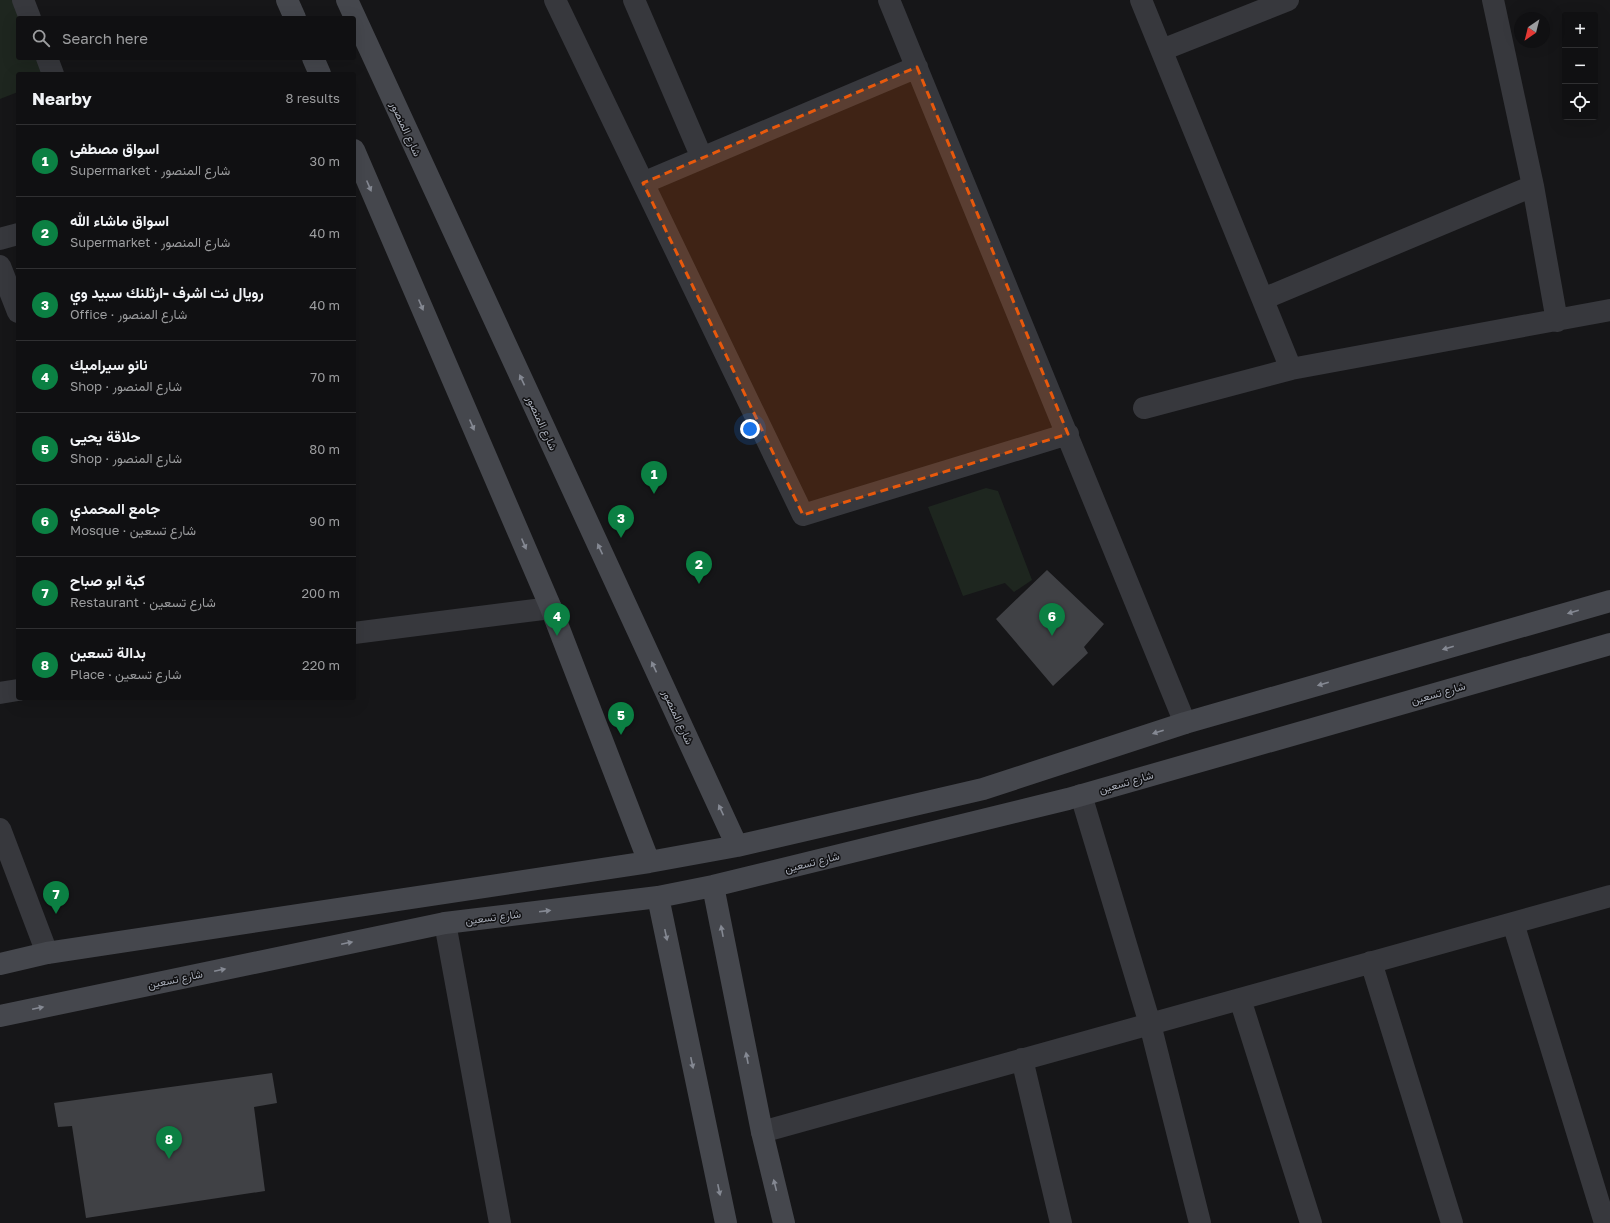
<!DOCTYPE html>
<html lang="en">
<head>
<meta charset="utf-8">
<style>
	body { margin:0; font-family:"Golos Text",Vazirmatn,sans-serif; background:#19191b; color:#f1f3f6 }
	.controls { position:absolute; right:12px; top:12px; display:grid; overflow:hidden; border-radius:4px; box-shadow:0 4px 16px #0002 }
	.controls button { width:36px; height:36px; display:grid; place-items:center; padding:0; border:0; border-bottom:1px solid #303032; background:#101012; color:#f1f3f6; font:20px sans-serif }
	.compass { position:absolute; left:1514px; top:12px; width:36px; height:36px; border-radius:50%; background:#101012; box-shadow:0 4px 16px #0002; rotate:215deg }
	.you { position:absolute; left:750px; top:429px; width:14px; height:14px; margin:-10px; border:3px solid #fff; border-radius:50%; background:#1a73e8; box-shadow:0 0 0 6px #1a73e833 }
	.badge { display:grid; place-items:center; width:26px; height:26px; border-radius:50%; background:#0b8043; color:#fff; font-size:13px; font-weight:700 }
	.pin { position:absolute; translate:-50% -33px; filter:drop-shadow(0 1px 2px #0008) }
	.pin::after { content:''; position:absolute; top:21px; width:14px; height:12px; background:inherit; clip-path:polygon(0 0,100% 0,50% 100%) }
	.list { margin:0; padding:0; list-style:none }
	h2 { display:flex; justify-content:space-between; align-items:center; height:52px; margin:0; padding:0 16px; font-size:17px }
	h2 small { font-size:13px; font-weight:400; color:#9c9d9f }
	.list li { display:grid; grid-template-columns:26px 1fr auto; gap:12px; align-items:center; box-sizing:border-box; height:72px; padding:0 16px; border-top:1px solid #303032 }
	.list b { display:block; font-size:15px; white-space:nowrap }
	.list p { margin:0; font-size:13px; white-space:nowrap; color:#9c9d9f }
	.list em { font-size:13px; font-style:normal; color:#9c9d9f }
	.icon { flex:none; width:22px; height:22px; fill:none; stroke:currentColor; stroke-width:2; stroke-linecap:round; stroke-linejoin:round }
	.map { position:relative; flex:none; width:1610px; height:1223px; overflow:hidden }
	.search { position:absolute; background:#101012; box-shadow:0 4px 16px #0002; left:16px; top:16px; width:340px; height:44px; display:flex; align-items:center; gap:10px; box-sizing:border-box; padding:0 14px; border-radius:4px; color:#9c9d9f; font-size:15px }
	.panel { position:absolute; background:#101012; box-shadow:0 4px 16px #0002; left:16px; top:72px; width:340px; height:628px; border-radius:4px }
	.map>svg:first-child { display:block }
	.green { fill:#1e261f }
	.building { fill:#404145 }
	.lines { fill:none; stroke-linecap:round; stroke-linejoin:round }
	.street { stroke:#37383d; stroke-width:22 }
	.secondary { stroke:#45474d; stroke-width:22 }
	.oneway { fill:#858993 }
	.marked { fill:#e8590c; fill-opacity:0.2; stroke:#e8590c; stroke-width:3; stroke-dasharray:8 5; stroke-linejoin:round }
	.labels { text-anchor:middle; stroke-width:3; stroke-linejoin:round; paint-order:stroke }
	.street-label { font-size:11px; fill:#a8adb8; stroke:#111113 }
</style>
</head>
<body>
<div class="map">
<svg width="1610" height="1223" viewBox="0 0 1610 1223">
	<rect width="100%" height="100%" fill="#161618"/>
	<!-- green -->
	<path class="green" d="M0,0H19L26,18H18V58H41L48,74H18V92L0,99Z
		M986,488L998,491L1032,580L1014,592L1005,583L963,596L928,507Z"/>
	<!-- building -->
	<path class="building" d="M1047,570L1104,624L1084,647L1088,653L1053,686L996,619Z
		M272,1073L277,1103L254,1107L265,1191L86,1218L72,1126L58,1127L54,1103Z"/>
	<g class="lines">
		<!-- street -->
		<path class="street" d="M23,0L30,18
			M555,0L803,515L1068,434
			M634,0L702,158
			M889,0L1185,723
			M1141,0L1291,369
			M1493,0L1533,186L1557,321
			M1162,50L1288,0
			M47,58L53,74
			M643,183L917,67
			M0,239L18,234
			M0,266L18,312
			M1263,299L1533,186
			M1144,408L1291,369L1610,310
			M354,633L551,608
			M0,693L18,690
			M1081,795L1150,1024L1200,1223
			M0,829L47,953
			M445,923L500,1223
			M1513,923L1605,1223
			M1371,962L1452,1223
			M1240,999L1311,1223
			M1022,1059L1061,1223
			M762,1132L1610,896"/>
		<!-- secondary -->
		<path class="secondary" d="M287,0L295,18
			M347,0L737,846
			M313,58L320,74
			M354,150L551,608L649,862
			M713,886L762,1132L784,1223
			M658,897L726,1223
			M0,964L47,953L649,862L737,846L983,789L1185,723L1610,601
			M0,1016L445,923L658,897L713,886L1068,799L1610,644"/>
	</g>
	<!-- one-way arrows -->
	<defs><path id="oneway-solid" d="M-6-.8H1V-3.2L6.5 0L1 3.2V.8H-6Z"/></defs>
	<g class="oneway">
		<use href="#oneway-solid" transform="translate(369 186) rotate(67)"/>
		<use href="#oneway-solid" transform="translate(421 305) rotate(67)"/>
		<use href="#oneway-solid" transform="translate(522 380) rotate(-115)"/>
		<use href="#oneway-solid" transform="translate(472 425) rotate(67)"/>
		<use href="#oneway-solid" transform="translate(524 544) rotate(67)"/>
		<use href="#oneway-solid" transform="translate(600 549) rotate(-115)"/>
		<use href="#oneway-solid" transform="translate(1573 612) rotate(164)"/>
		<use href="#oneway-solid" transform="translate(1448 648) rotate(164)"/>
		<use href="#oneway-solid" transform="translate(654 667) rotate(-115)"/>
		<use href="#oneway-solid" transform="translate(1323 684) rotate(164)"/>
		<use href="#oneway-solid" transform="translate(1158 732) rotate(162)"/>
		<use href="#oneway-solid" transform="translate(721 810) rotate(-115)"/>
		<use href="#oneway-solid" transform="translate(545 911) rotate(-7)"/>
		<use href="#oneway-solid" transform="translate(722 931) rotate(-101)"/>
		<use href="#oneway-solid" transform="translate(666 935) rotate(78)"/>
		<use href="#oneway-solid" transform="translate(347 943) rotate(-12)"/>
		<use href="#oneway-solid" transform="translate(220 970) rotate(-12)"/>
		<use href="#oneway-solid" transform="translate(38 1008) rotate(-12)"/>
		<use href="#oneway-solid" transform="translate(747 1058) rotate(-101)"/>
		<use href="#oneway-solid" transform="translate(692 1063) rotate(78)"/>
		<use href="#oneway-solid" transform="translate(775 1185) rotate(-104)"/>
		<use href="#oneway-solid" transform="translate(719 1190) rotate(78)"/>
	</g>
	<!-- marked area -->
	<path class="marked" d="M917,67L1068,434L803,515L643,183Z"/>
	<g class="labels">
		<!-- street labels -->
		<g class="street-label">
			<text transform="translate(406 129) rotate(65)" y="4">شارع المنصور</text>
			<text transform="translate(542 423) rotate(65)" y="4">شارع المنصور</text>
			<text transform="translate(1438 693) rotate(-16)" y="4">شارع تسعين</text>
			<text transform="translate(678 717) rotate(65)" y="4">شارع المنصور</text>
			<text transform="translate(1126 782) rotate(-16)" y="4">شارع تسعين</text>
			<text transform="translate(812 862) rotate(-14)" y="4">شارع تسعين</text>
			<text transform="translate(493 917) rotate(-7)" y="4">شارع تسعين</text>
			<text transform="translate(175 979) rotate(-12)" y="4">شارع تسعين</text>
		</g>
	</g>
</svg>
<div class="controls">
<button>+</button>
<button>−</button>
<button><svg class="icon" aria-label="locate" viewBox="0 0 24 24"><circle cx="12" cy="12" r="6"/><path d="M12 2v4M12 18v4M2 12h4M18 12h4"/></svg></button>
</div>
<svg class="compass" viewBox="-18 -18 36 36"><path d="M0-13l5 13h-10z" fill="#e53935"/><path d="M0 13l5-13h-10z" fill="#9c9d9f"/></svg>
<div class="you"></div>
<div class="pin badge" style="left:654px;top:494px">1</div>
<div class="pin badge" style="left:699px;top:584px">2</div>
<div class="pin badge" style="left:621px;top:538px">3</div>
<div class="pin badge" style="left:557px;top:636px">4</div>
<div class="pin badge" style="left:621px;top:735px">5</div>
<div class="pin badge" style="left:1052px;top:636px">6</div>
<div class="pin badge" style="left:56px;top:914px">7</div>
<div class="pin badge" style="left:169px;top:1159px">8</div>
<div class="search"><svg class="icon" aria-label="search" viewBox="0 0 24 24"><circle cx="10" cy="10" r="6"/><path d="M15 15l6 6"/></svg>Search here</div>
<section class="panel">
<h2>Nearby<small>8 results</small></h2>
<ul class="list">
<li><span class="badge">1</span><div><b>اسواق مصطفى</b><p>Supermarket · شارع المنصور</p></div><em>30 m</em></li>
<li><span class="badge">2</span><div><b>اسواق ماشاء الله</b><p>Supermarket · شارع المنصور</p></div><em>40 m</em></li>
<li><span class="badge">3</span><div><b>رويال نت اشرف -ارثلنك سبيد وي</b><p>Office · شارع المنصور</p></div><em>40 m</em></li>
<li><span class="badge">4</span><div><b>نانو سيراميك</b><p>Shop · شارع المنصور</p></div><em>70 m</em></li>
<li><span class="badge">5</span><div><b>حلاقة يحيى</b><p>Shop · شارع المنصور</p></div><em>80 m</em></li>
<li><span class="badge">6</span><div><b>جامع المحمدي</b><p>Mosque · شارع تسعين</p></div><em>90 m</em></li>
<li><span class="badge">7</span><div><b>كبة ابو صباح</b><p>Restaurant · شارع تسعين</p></div><em>200 m</em></li>
<li><span class="badge">8</span><div><b>بدالة تسعين</b><p>Place · شارع تسعين</p></div><em>220 m</em></li>
</ul>
</section>
</div>
</body>
</html>
